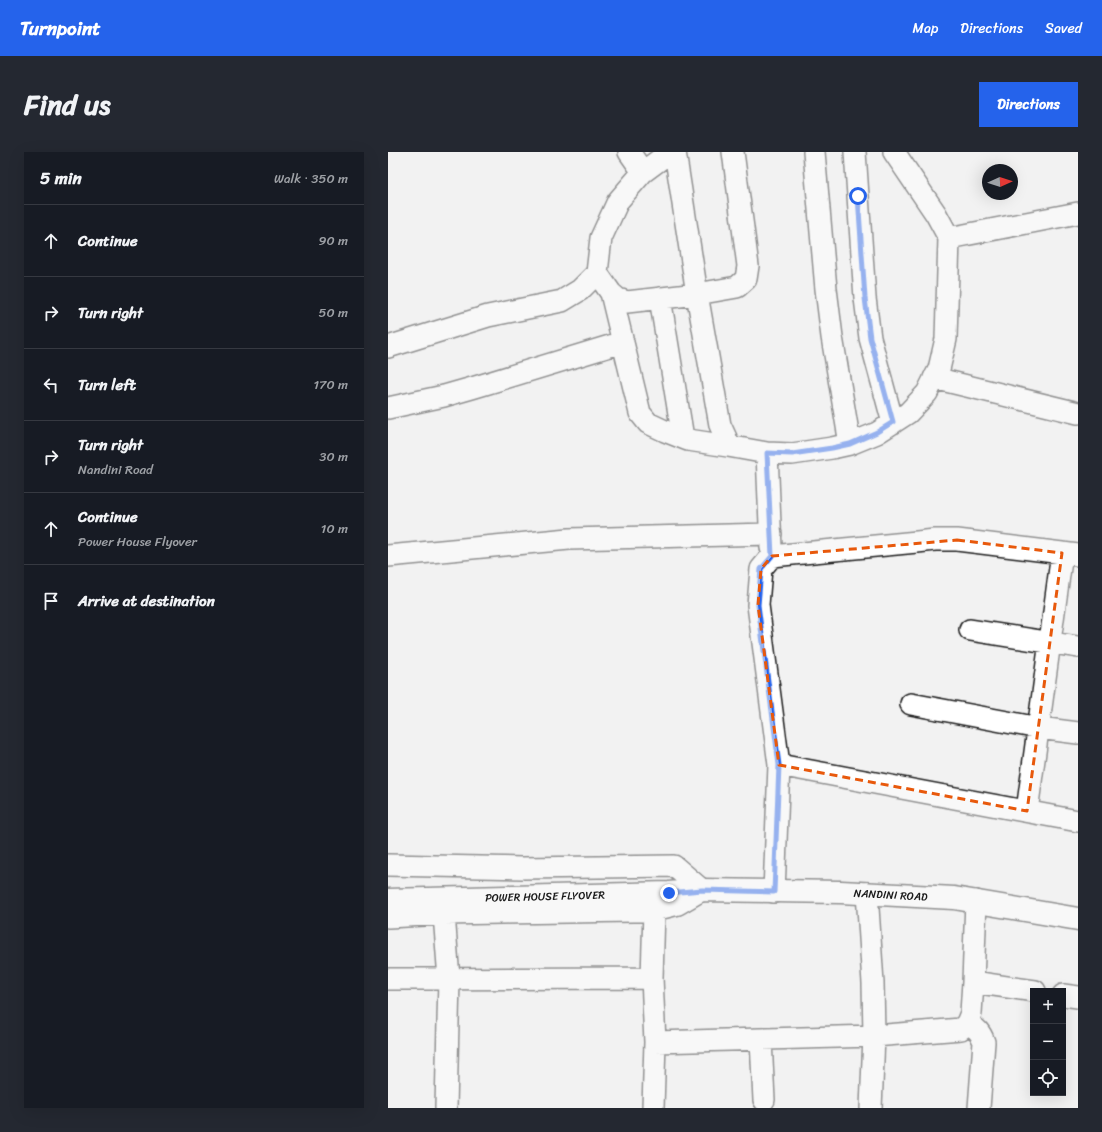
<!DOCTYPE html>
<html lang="en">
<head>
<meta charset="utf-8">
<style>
	body { margin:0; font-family:Sriracha,sans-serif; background:#242831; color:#f1f3f6 }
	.controls { position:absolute; right:12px; bottom:12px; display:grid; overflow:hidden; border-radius:0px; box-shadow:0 4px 16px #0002 }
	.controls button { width:36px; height:36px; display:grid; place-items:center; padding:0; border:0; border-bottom:1px solid #363941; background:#171b24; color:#f1f3f6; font:20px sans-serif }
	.compass { position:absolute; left:594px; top:12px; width:36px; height:36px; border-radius:50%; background:#171b24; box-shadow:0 4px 16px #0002; rotate:87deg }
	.stop { position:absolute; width:12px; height:12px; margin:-9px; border:3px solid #2563eb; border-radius:50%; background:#fff }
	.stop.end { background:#2563eb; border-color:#fff; box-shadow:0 1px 4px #0008 }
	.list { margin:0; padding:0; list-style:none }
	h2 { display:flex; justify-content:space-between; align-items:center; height:52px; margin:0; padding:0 16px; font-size:17px }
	h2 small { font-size:13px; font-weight:400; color:#9ea1a6 }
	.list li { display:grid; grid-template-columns:26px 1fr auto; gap:12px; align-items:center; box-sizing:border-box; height:72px; padding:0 16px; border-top:1px solid #363941 }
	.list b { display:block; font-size:15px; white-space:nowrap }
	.list p { margin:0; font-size:13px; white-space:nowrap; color:#9ea1a6 }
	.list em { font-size:13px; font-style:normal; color:#9ea1a6 }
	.icon { flex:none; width:22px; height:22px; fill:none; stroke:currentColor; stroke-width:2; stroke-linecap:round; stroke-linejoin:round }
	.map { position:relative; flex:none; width:690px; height:956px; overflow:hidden; border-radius:0px }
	header { display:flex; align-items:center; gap:24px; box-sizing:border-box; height:56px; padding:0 20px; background:#2563eb; color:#fff }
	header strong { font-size:19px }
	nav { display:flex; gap:22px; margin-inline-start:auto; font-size:14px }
	.intro { display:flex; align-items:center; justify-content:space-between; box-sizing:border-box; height:96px; padding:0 24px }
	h1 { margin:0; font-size:28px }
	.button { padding:10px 18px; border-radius:0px; background:#2563eb; color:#fff; font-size:14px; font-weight:700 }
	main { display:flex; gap:24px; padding:0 24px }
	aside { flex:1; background:#171b24; border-radius:0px; box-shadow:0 4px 16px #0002 }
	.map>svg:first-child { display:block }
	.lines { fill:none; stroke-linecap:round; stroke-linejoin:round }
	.minor-casing { stroke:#1c1c1c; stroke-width:24 }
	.major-casing { stroke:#1c1c1c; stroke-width:25 }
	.minor { stroke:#fff; stroke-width:21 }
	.major { stroke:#fff; stroke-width:22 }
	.route { stroke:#2563eb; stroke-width:5 }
	.marked { fill:none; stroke:#e8590c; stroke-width:3; stroke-dasharray:8 5; stroke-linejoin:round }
	.labels { text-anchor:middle; stroke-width:3; stroke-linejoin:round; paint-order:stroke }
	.street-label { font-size:11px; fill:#1c1c1c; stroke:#fff }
</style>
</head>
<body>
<header>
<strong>Turnpoint</strong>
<nav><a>Map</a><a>Directions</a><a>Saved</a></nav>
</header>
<div class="intro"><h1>Find us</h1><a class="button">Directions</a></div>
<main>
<aside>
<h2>5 min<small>Walk · 350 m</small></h2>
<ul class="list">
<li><svg class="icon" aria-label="ahead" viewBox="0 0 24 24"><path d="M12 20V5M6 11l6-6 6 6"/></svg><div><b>Continue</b></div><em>90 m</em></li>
<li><svg class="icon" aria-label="right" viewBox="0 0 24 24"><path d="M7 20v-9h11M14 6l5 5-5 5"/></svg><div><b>Turn right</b></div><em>50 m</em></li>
<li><svg class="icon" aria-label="left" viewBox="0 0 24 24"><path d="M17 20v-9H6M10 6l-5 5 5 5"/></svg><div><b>Turn left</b></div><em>170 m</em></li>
<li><svg class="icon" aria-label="right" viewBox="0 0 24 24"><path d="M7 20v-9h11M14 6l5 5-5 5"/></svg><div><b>Turn right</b><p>Nandini Road</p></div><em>30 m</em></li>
<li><svg class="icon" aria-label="ahead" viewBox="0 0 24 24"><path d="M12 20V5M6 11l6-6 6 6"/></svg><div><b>Continue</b><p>Power House Flyover</p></div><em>10 m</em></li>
<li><svg class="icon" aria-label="arrive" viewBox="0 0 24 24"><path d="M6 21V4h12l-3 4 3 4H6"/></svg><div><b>Arrive at destination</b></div></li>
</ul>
</aside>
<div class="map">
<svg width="690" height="956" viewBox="0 0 690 956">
	<rect width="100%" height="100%" fill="#f2f2f2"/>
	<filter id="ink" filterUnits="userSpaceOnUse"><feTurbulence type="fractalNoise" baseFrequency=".025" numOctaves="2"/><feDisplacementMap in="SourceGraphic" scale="8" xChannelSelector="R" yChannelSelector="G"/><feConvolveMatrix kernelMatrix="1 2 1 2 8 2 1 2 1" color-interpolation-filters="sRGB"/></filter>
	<g filter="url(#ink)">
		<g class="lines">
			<!-- minor casing -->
			<g class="minor-casing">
				<path id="minor" d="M241,0L255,20
					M282,0L255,20L230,49L213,86L209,121L223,141L230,147L239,150L309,142L349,135L358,127L360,114L345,0
					M287,0L309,142L332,273L338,286L340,294L379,301L404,302L444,296L462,292L489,281L520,261L539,241L551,217L558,187L561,86L548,62L506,0
					M426,0L438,137L444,185L462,292
					M467,0L477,146L482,186L505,271
					M561,86L690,61
					M223,141L252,261L260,271L277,279L300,288L340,294
					M272,146L295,286
					M0,195L100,164L174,149L192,138L209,121
					M546,226L690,261
					M0,256L56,244L84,236L235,190
					M379,301L383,396
					M0,404L181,387L383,382
					M582,478L690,495
					M523,552L651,576L690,581
					M391,613L690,669
					M639,659L674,401
					M0,713L134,716L286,714L314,738L290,752L266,758L245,759L56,762L0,765
					M386,740L391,613L370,453L373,417L384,404L529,390L547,388H569L690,403
					M479,741L485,831L486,884L483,956
					M588,749L585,830L647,839
					M56,762L61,827L58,956
					M0,827L264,826
					M675,843L690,845
					M579,871C589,877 592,879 596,890L591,956
					M373,888L376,948
					M267,890L486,884L573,877L579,871L583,861L585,830
					M265,956L267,890L264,826L266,758"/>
			</g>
			<!-- major casing -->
			<g class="major-casing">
				<g id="major">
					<path id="s1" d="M0,748L281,741L314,738L453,740L566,746L690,767"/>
				</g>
			</g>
			<!-- minor -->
			<use href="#minor" class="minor"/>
			<!-- major -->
			<use href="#major" class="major"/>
		</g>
	</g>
	<g class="lines" filter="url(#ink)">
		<!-- route -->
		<path class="route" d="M281,741L314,738L386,740L391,613L370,453L373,417L384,404L379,301L404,302L444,296L462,292L489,280L505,270L482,186L477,146L470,44"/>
	</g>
	<!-- marked area -->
	<path d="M0 0H690V956H0ZM569,388L674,401L639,659L391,613L370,453L373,417L384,404Z" fill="#f2f2f2" fill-opacity=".55" fill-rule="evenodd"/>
	<path class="marked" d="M569,388L674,401L639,659L391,613L370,453L373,417L384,404Z"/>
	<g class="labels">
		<!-- street labels -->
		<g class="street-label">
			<text dy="4" stroke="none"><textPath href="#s1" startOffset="503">NANDINI ROAD</textPath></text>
			<text dy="4" stroke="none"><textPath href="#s1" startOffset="157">POWER HOUSE FLYOVER</textPath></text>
		</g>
	</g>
</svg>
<div class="controls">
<button>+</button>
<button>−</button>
<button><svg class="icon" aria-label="locate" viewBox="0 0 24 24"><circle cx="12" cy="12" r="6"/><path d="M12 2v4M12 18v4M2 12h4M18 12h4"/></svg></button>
</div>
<svg class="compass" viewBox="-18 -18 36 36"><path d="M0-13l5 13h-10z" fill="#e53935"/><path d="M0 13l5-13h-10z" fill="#9ea1a6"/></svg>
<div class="stop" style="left:470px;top:44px"></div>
<div class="stop end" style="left:281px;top:741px"></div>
</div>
</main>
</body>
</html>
